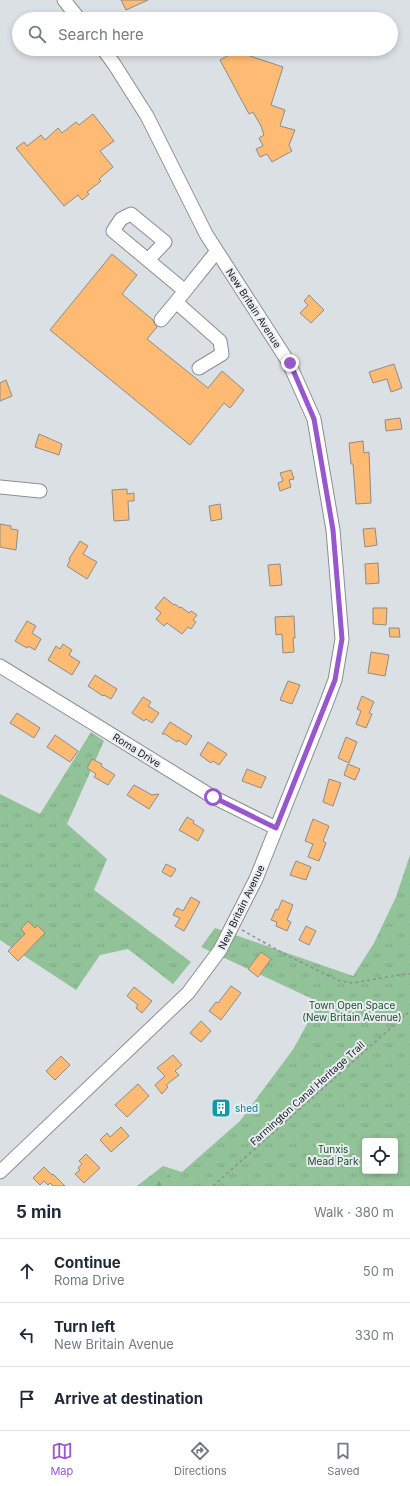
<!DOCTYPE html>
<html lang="en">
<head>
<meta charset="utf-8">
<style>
	body { margin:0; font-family:Inter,sans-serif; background:#f2f2f3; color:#1f2937 }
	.controls { position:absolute; right:12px; bottom:12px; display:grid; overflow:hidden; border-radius:4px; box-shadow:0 2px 6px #0003 }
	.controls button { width:36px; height:36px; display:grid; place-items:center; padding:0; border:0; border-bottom:1px solid #e0e1e3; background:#fff; color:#1f2937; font:20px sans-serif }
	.stop { position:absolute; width:12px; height:12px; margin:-9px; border:3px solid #9857cc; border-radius:50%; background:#fff }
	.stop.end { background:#9857cc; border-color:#fff; box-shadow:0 1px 4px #0008 }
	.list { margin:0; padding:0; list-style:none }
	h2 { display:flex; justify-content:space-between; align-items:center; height:52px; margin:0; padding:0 16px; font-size:17px }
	h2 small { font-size:13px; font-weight:400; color:#747a83 }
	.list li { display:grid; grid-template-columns:26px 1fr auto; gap:12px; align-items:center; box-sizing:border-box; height:64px; padding:0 16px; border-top:1px solid #e0e1e3 }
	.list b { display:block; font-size:15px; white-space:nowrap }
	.list p { margin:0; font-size:13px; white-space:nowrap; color:#747a83 }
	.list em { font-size:13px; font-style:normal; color:#747a83 }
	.icon { flex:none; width:22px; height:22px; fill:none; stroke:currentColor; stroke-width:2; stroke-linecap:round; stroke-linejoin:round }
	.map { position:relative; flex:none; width:410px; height:1186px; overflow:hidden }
	.search { position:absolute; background:#fff; box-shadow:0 2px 6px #0003; left:12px; right:12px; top:12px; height:44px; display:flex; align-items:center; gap:10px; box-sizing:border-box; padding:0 14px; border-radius:22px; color:#747a83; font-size:15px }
	.sheet { height:244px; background:#fff }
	nav { display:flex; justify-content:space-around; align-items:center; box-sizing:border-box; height:56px; border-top:1px solid #e0e1e3; background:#fff; font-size:11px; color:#747a83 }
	nav a { display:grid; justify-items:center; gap:2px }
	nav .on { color:#9857cc }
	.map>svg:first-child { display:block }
	.forest { fill:url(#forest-firs) }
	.park { fill:url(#park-tufts); fill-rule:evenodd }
	.building { fill:#ffbb73; stroke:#8f8b86 }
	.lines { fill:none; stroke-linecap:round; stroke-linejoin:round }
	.minor-casing { stroke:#898e92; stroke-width:15 }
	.path { stroke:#8c9094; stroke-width:1.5; stroke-dasharray:3 3; stroke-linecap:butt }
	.minor { stroke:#fff; stroke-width:13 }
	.route { stroke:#9857cc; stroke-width:5 }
	.labels { text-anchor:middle; stroke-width:4; stroke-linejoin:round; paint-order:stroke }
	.street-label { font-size:10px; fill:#191b1c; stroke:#e9edf2 }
	.park-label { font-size:10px; fill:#194f26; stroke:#e9edf2 }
	.culture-label { font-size:10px; fill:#0d838f; stroke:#e9edf2; text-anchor:start }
</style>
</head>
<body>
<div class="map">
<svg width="410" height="1186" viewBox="0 0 410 1186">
	<defs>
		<pattern id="forest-firs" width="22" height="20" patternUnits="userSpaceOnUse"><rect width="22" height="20" fill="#92c298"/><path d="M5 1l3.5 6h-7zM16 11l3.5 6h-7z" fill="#7da682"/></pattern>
		<pattern id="park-tufts" width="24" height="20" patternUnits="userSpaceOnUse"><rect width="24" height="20" fill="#92c298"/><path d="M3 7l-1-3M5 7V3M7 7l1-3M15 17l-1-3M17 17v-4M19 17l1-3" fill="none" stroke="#7da682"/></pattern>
	</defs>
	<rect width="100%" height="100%" fill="#dbe0e5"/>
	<!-- forest -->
	<path class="forest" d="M163,1166L177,1186H137Z"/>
	<!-- park -->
	<path class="park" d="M91,732L104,741L67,824L107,859L94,890L191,962L173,984L128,949L100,955L76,990L0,940V794L40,814Z
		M410,855V1186H177L163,1166L182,1172L240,1121L294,1048L319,1002L201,947L215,928L353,976L374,943L396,897ZM365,1141H395V1171H365Z"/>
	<!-- building -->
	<path class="building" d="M121,0H148L126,10Z
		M240,49L244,54L283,67L271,105L285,110L280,126L295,130L289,145L292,151L272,162L267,154L260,157L256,149L263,146L259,138L264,135L261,126L253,112L249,114L220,60Z
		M93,114L114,141L100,151L113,167L99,179L101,181L87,192L89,194L82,200L78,195L64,206L16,148L24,142L27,146L41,135L45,140L58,128L62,133L76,122L79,125Z
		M112,254L137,275L122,294L153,320L154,323L157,327L147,339L208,388L222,371L244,390L230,408L224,403L190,445L50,330Z
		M309,295L324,310L311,323L300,313L308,305L304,301Z
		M394,364L402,388L391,392L387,379L373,383L369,372Z
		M6,380L12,396L0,401V383Z
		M400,418L402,429L386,431L385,420Z
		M39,434L62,444L59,455L35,447Z
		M363,441L364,453L369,452L371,503L356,504L353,464H351L349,443Z
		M291,470L294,479L289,480L291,487L280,491L278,483L283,481L280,473Z
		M127,489V494L134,493V501H128L129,520L114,521L112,490Z
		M220,504L222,519L211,521L209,506Z
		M0,524L11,526V529L18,530L16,550L0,547Z
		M375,528L377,545L365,547L363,529Z
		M80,541L88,546L83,554L97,562L87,579L67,566L70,560L69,559Z
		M378,563L379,583L366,584L365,564Z
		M280,564L282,585L270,586L268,565Z
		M164,597L174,605L175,604L180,608L181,607L189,613L191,611L197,615L193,620L196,622L191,629L188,627L182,634L167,623L164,626L156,619L161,613L155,608Z
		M373,608H387L386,625L373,624Z
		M294,616L295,638H293L294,652L283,653L282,634L276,635L275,617Z
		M27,621L36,626L32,633L41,639L35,650L28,646L27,648L15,641Z
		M389,628H399L400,637H390Z
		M63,644L72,650L69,655L80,662L72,675L48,660L56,646L60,649Z
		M371,652L389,655L385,676L368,673Z
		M95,675L117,689L111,699L104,695L103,696L88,686Z
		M288,681L300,685L292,704L280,700Z
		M362,696L374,702L369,713L372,714L366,728L356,724L361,711L357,709Z
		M143,697L151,702L148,706L159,713L152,723L146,719L144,721L132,713Z
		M17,713L40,728L34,738L10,723Z
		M170,722L192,736L186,745L178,740L177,742L165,734H162Z
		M55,735L78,751L70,762L47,747Z
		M346,737L357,742L349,763L338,758Z
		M208,742L227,754L219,765L213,761L211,763L200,755Z
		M92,759L102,764L101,766L115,775L108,785L94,777L96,774L87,768Z
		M348,764L360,769L355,780L344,775Z
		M247,769L266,777L261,788L242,781Z
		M329,779L341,783L333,806L323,802Z
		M134,785L152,795L159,794L149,809L127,795Z
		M187,817L194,821L193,823L204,830L198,841L179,830Z
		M313,819L329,826L323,841L326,843L319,861L308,857L313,844L305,841Z
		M296,861L311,867L306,880L290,875Z
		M166,864L176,869L171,877L162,872Z
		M191,897L200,902L184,931L175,926L180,918L173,915L177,908L183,911Z
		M282,900L293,905L287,920L291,922L287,931L276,926L277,922L271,920L276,909L278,910Z
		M28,921L35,928L37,925L45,933L18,961L8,951L25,934L21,929Z
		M306,926L316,931L309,945L299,940Z
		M261,952L271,959L258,977L248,969Z
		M231,986L241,993L221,1020L209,1011L216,1002L218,1003Z
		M134,987L152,1001L142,1013L136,1008L138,1005L127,996Z
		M201,1021L211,1031L201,1042L190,1033Z
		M173,1055L182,1065L175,1071L179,1075L166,1085L168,1087L162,1094L155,1085L165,1076L157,1068Z
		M61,1056L70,1065L55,1080L46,1071Z
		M138,1084L149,1096L127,1117L115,1105Z
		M121,1127L129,1136L111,1152L100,1140L107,1133L110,1137Z
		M86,1154L100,1168L84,1183L75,1174L80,1170L78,1168L82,1164L79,1161Z
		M44,1167L52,1175L53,1174L65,1186H53L50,1183L48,1185L44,1181L40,1185L33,1178Z"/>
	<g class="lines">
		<!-- minor casing -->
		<g class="minor-casing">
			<path id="minor" d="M64,0L79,19
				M148,260L165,242L131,214L121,219L113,231L185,291
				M176,302L220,341L222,354L199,368
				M161,320L185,291L217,251
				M0,487L40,491
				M0,666L213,797L276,828
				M0,1172L188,993L220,950L256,879L326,704L335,680L342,639L333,530L314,419L289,363L206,234L147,116L114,64L103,49"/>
		</g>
		<!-- path -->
		<path class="path" d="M242,930L290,957L340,981L353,983L404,974H410
			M213,1186L410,1011"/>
		<!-- minor -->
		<use href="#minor" class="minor"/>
	</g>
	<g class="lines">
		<!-- route -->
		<path class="route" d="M213,797L276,828L335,680L342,639L333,530L314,419L290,363"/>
	</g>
	<!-- icons -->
	<defs>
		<g id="building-square" transform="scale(1)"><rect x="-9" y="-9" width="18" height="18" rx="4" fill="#0f9aa8" stroke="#e9edf2"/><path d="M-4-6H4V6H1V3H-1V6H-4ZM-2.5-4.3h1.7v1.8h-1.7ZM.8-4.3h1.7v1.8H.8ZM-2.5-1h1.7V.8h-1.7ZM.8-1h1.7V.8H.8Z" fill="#fff"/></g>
	</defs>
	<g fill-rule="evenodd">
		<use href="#building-square" x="221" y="1108"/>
	</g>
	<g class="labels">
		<!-- street labels -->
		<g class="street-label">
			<text transform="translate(254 308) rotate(57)" y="4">New Britain Avenue</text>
			<text transform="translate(137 750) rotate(32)" y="4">Roma Drive</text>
			<text transform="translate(241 907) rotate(-64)" y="4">New Britain Avenue</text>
			<text transform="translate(307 1093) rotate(-42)" y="4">Farmington Canal Heritage Trail</text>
		</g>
		<!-- park labels -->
		<g class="park-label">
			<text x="352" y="1009">Town Open Space<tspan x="352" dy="12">(New Britain Avenue)</tspan></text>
			<text x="333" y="1153">Tunxis<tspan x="333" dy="12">Mead Park</tspan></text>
		</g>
		<!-- culture labels -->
		<g class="culture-label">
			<text x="235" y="1112">shed</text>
		</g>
	</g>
</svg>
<div class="controls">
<button><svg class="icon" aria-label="locate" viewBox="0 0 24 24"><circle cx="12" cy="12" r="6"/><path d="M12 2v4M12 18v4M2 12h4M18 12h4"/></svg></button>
</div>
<div class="stop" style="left:213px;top:797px"></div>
<div class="stop end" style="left:290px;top:363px"></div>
<div class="search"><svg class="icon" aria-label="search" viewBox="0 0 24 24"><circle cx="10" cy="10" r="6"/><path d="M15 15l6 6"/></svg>Search here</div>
</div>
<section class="sheet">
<h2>5 min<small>Walk · 380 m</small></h2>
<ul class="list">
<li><svg class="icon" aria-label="ahead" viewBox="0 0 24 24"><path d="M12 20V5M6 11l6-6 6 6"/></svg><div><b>Continue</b><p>Roma Drive</p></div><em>50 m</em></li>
<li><svg class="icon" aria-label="left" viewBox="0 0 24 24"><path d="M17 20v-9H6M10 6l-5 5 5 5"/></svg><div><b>Turn left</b><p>New Britain Avenue</p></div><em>330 m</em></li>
<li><svg class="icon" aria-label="arrive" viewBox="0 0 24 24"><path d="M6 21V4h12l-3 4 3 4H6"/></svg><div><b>Arrive at destination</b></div></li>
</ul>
</section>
<nav>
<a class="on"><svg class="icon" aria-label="map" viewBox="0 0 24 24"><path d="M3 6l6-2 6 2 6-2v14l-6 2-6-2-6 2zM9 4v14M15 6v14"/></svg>Map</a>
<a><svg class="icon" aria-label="directions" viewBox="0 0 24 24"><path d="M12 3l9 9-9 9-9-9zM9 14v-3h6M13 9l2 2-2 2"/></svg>Directions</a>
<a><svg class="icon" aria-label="saved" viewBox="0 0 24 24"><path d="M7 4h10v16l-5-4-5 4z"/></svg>Saved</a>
</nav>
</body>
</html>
